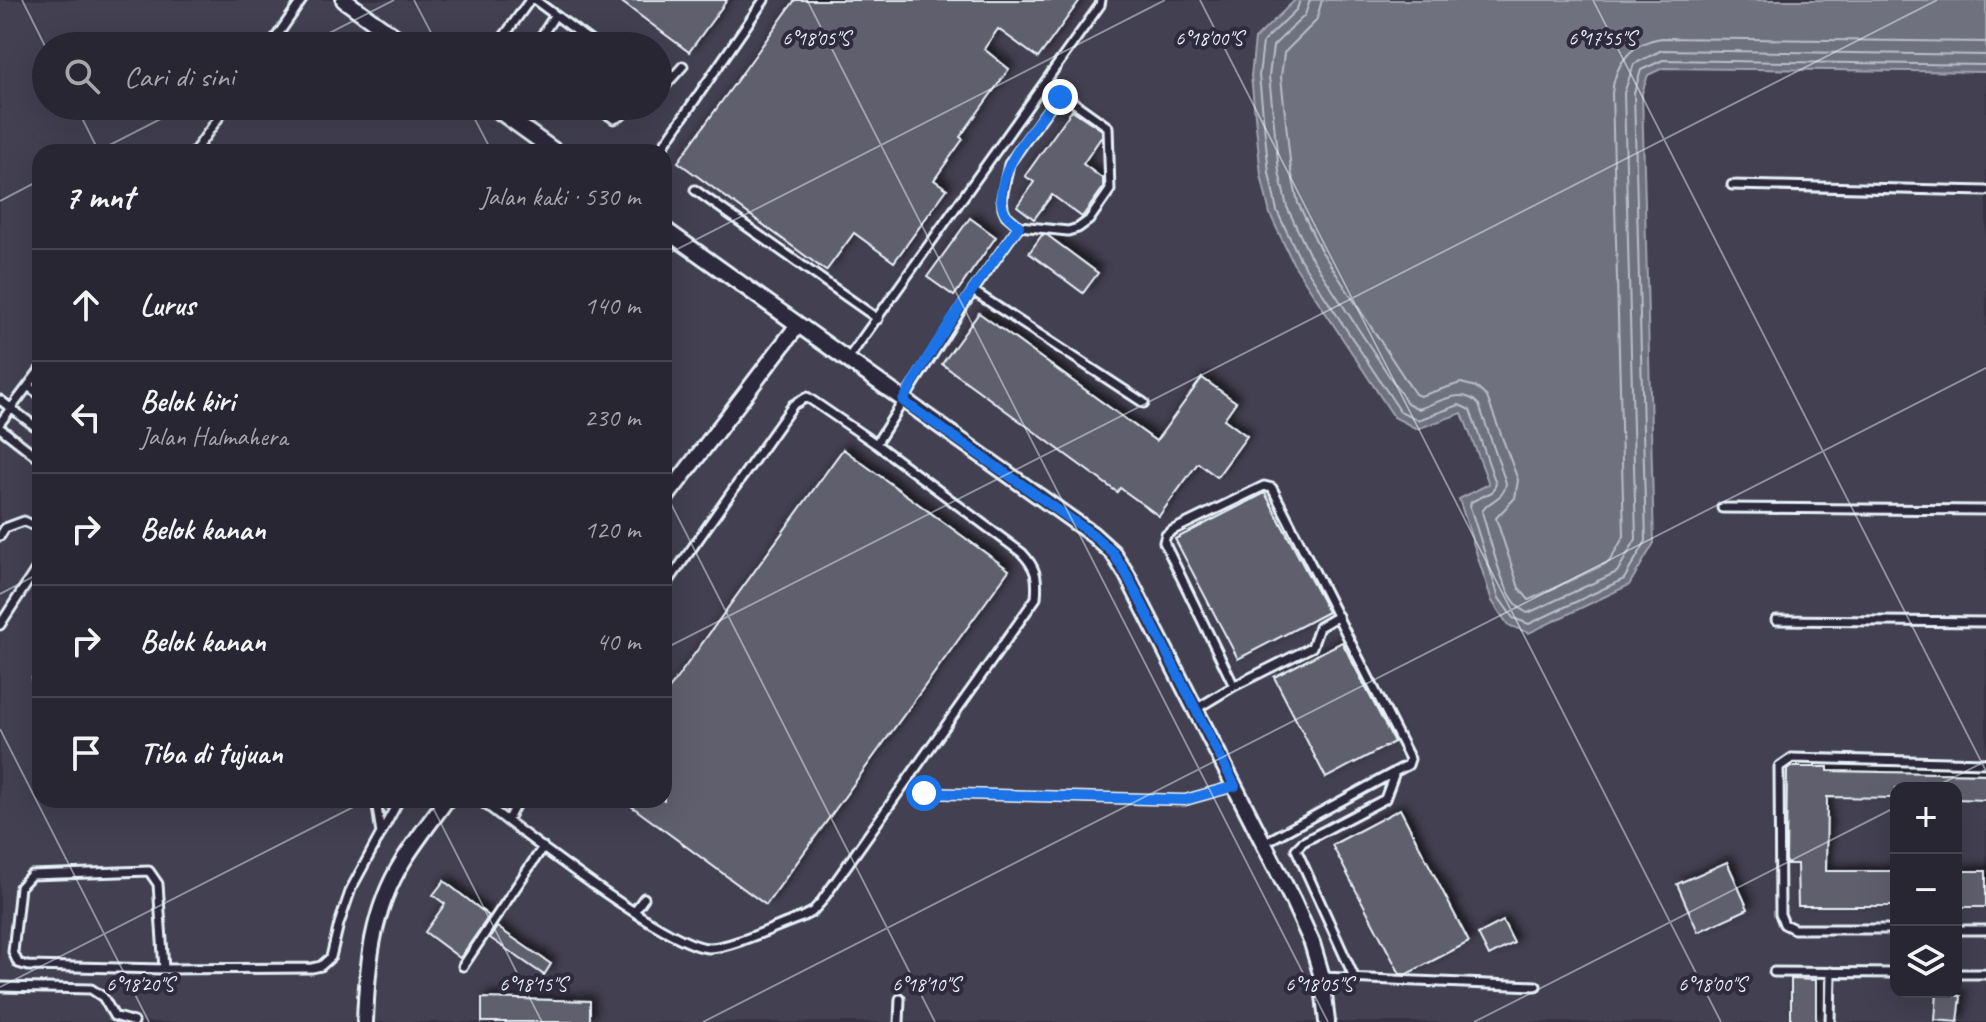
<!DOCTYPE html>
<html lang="id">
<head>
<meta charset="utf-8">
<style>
	body { margin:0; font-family:Caveat,sans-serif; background:#34323f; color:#f1f3f6 }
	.controls { position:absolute; right:24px; bottom:24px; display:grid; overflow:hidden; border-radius:16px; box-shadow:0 8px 32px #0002 }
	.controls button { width:72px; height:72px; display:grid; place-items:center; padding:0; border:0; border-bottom:2px solid #44434e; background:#282633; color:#f1f3f6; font:40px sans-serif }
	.stop { position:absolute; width:24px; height:24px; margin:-18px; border:6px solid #1a73e8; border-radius:50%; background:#fff }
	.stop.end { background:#1a73e8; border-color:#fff; box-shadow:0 2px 8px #0008 }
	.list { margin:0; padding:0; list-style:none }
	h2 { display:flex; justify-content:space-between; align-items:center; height:104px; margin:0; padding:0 32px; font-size:34px }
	h2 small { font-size:26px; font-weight:400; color:#a5a5ac }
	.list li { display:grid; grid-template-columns:52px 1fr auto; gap:24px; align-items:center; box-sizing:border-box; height:112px; padding:0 32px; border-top:2px solid #44434e }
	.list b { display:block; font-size:30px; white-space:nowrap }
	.list p { margin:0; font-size:26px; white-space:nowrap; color:#a5a5ac }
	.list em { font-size:26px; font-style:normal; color:#a5a5ac }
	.icon { flex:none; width:44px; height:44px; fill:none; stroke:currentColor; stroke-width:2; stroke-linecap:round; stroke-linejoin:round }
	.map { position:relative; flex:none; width:1986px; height:1022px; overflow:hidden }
	.search { position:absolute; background:#282633; box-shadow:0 8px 32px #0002; left:32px; top:32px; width:640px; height:88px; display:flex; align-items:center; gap:20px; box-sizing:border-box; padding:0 28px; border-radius:44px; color:#a5a5ac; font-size:30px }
	.panel { position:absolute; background:#282633; box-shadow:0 8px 32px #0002; left:32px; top:144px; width:640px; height:664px; border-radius:24px }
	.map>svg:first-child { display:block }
	.built { fill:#433f51; fill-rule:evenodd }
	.water { fill:#70717f; stroke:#a0a4af; stroke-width:2 }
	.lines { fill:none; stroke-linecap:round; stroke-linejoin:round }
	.shore { stroke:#b8bec8; stroke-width:2 }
	.building { fill:#605e6e; stroke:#e8f1f8; stroke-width:2; filter:url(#shadow) }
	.lane-casing { stroke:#e8f1f8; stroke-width:13 }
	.street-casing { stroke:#e8f1f8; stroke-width:20 }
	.lane { stroke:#2f2a3d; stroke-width:7 }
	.street { stroke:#2f2a3d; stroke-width:14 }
	.route { stroke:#1a73e8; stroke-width:10 }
	.ticks { fill:none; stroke:#e8f1f8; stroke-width:2; stroke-opacity:0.45 }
	.ticks-label { font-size:20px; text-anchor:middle; fill:#e8f1f8; stroke:#2f2a3d; stroke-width:8; stroke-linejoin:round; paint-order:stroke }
</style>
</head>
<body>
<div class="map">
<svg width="1986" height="1022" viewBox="0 0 1986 1022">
	<defs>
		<filter id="shadow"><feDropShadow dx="5" dy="-5" stdDeviation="4" flood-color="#0009"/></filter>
	</defs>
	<rect width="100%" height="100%" fill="#363244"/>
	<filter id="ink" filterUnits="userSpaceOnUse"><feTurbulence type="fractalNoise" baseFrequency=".0125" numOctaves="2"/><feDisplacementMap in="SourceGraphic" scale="16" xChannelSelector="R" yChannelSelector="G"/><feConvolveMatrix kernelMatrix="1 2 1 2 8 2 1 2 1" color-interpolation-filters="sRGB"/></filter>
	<g filter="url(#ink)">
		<!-- built -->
		<path class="built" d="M0,0H1986V1022H0ZM46,46H658V106H46ZM40,152H664V800H40ZM1896,788H1956V992H1896Z"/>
		<!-- water -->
		<path class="water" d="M1295,0H1986V72L1663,68L1648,75L1642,93L1654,543L1629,585L1529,633L1508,625L1492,601L1459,499L1489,484L1462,413L1417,429L1394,417L1293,263L1270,214L1261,175L1251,76L1255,39Z"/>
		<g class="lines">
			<!-- shore -->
			<path class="shore" d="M1300,0L1297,9L1263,42L1259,76L1269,173L1277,211L1300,259L1400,411L1418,420L1459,405L1470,410L1496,484L1492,492L1471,502L1470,507L1499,598L1513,618L1529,624L1624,579L1646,541L1634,93L1641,70L1663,60L1986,65
				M1310,0L1305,15L1273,46L1269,76L1279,172L1287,207L1309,254L1407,403L1419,409C1439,402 1463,386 1479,405L1506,483C1504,501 1488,499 1482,512C1490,537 1503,604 1528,613L1617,572L1636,539L1624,93L1634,64L1662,50L1986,55
				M1322,0L1316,21L1284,53L1281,77L1291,170L1298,203L1320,249L1415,394L1420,396L1461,383L1476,387L1487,397L1518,480L1515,498L1496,518L1519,588L1529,600L1609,562L1624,536L1612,93C1615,63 1632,42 1662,38L1986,42"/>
		</g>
		<!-- building -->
		<path class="building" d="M619,0H727L689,52Z
			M795,0H1080L1038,58L998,29L984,49L1009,69L960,137L963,139L934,180L947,189L894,262L854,233L826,271L678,162Z
			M1072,110L1102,130V136L1083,164L1103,179V188L1082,217L1052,195L1034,219L1017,206L1034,182L1025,176Z
			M970,218L996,237L954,296L927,277Z
			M1042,235H1047L1098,273L1083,293L1029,253Z
			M979,313L1156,441L1202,378L1236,402L1224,419L1247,436L1217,477L1198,463L1159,516L1120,488L1117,492L942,364Z
			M843,449L1009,570L766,905L623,800H664V696Z
			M1265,493L1328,612L1238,659L1175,539Z
			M1342,642L1394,742L1326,778L1274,677Z
			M1791,767H1828V771L1986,774V800L1956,799V788H1896V798L1827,797L1826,871H1896V906H1798L1797,864H1786L1787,770Z
			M1400,809L1469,942L1407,974H1400L1332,845Z
			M1727,862L1748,909L1698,932L1677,884Z
			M1956,871H1986V907H1956Z
			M444,881L489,916L460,958L425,932L445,904L433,895Z
			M1503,921L1514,943L1489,956L1478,934Z
			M497,927L551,964L544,975L490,938Z
			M1791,979L1816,980V1022H1791Z
			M1937,993L1961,996L1958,1022L1935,1020Z
			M482,998L590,1001V1022H482Z"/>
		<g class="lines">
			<!-- lane casing -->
			<g class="lane-casing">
				<path id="lane" d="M535,0L597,46
					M270,46L302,0
					M497,46L530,0
					M535,46L555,15
					M658,89L665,86L683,66
					M1060,97H1066L1108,127L1110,190L1089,220L1078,228L1068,231L1019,226L1006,215L1003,208L1002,198L1009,164L1054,101Z
					M596,106L614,119L621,116L628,106
					M194,152L227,106
					M659,152L764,0
					M1732,185L1986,191
					M695,190L878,319
					M973,291L1019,226
					M847,360L1100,5L1101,0
					M28,386L40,395
					M0,400L40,430
					M0,423L40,370
					M0,428L40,459
					M876,444L973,291L1144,403
					M1722,508L1986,510
					M0,536L5,528L24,521L40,529
					M1776,620L1986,622
					M0,625L40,563
					M37,680H40
					M1234,686L1164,542L1166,535L1173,530L1264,486L1272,488L1410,759L1408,765L1402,768L1264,843
					M1196,709L1234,686L1312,647L1319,627L1338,616
					M924,793L1185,800L1235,786
					M376,800L381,834
					M480,800C519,830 668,947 709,948C732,948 778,925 802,917L812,912L821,902L1036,598C1038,577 1036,568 1022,553L876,444L807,397L793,405L664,588
					M507,821L518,800
					M634,912L644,898
					M1896,929H1794L1784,924L1780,914L1779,767L1792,758L1986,763
					M1956,930H1986
					M463,966L543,847
					M164,969L158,884L149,871L31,875L20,887L13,952L18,963L28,966L164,969L312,968L321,966L331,957L339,924L351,889L399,800
					M1774,972L1896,973
					M1956,974H1986
					M1322,977L1536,986
					M1355,979L1296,849L1303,842L1385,799L1395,772
					M0,987L91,989L103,997L114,1016L134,1022
					M899,1022L900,999
					M1830,1022L1831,972"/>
			</g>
			<!-- street casing -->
			<g class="street-casing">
				<path id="street" d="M344,0L408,46
					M492,106L556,152
					M664,229L1092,534L1113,553L1127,575L1293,901L1312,943L1322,977L1327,1022
					M664,500L798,325
					M365,1022C367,965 372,910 403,861C416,840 432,820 446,800"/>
			</g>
			<!-- lane -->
			<use href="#lane" class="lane"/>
			<!-- street -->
			<use href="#street" class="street"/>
		</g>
	</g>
	<g class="lines" filter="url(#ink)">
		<!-- route -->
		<path class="route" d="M924,793L1185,800L1235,786L1127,575L1113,553L1092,534L903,401C935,339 978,282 1019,226C1014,222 1008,218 1005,213C987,180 1035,126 1054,101L1060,97"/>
	</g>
	<!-- ticks -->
	<path class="ticks" d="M22,0L46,48M414,0L438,46M807,0L1328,1022M1200,0L1721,1022M1593,0L1986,771M304,46L394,0M76,106L99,152M468,106L492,152M96,152L186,106M0,201L40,180M664,256L1165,0M664,490L935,1022M0,594L40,573M664,649L1937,0M0,729L149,1022M1933,788L1986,761M429,800L542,1022M0,987L367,800M703,1022L1986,368M1474,1022L1896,807"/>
	<g class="ticks-label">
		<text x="816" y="45">6°18'05"S</text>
		<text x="1209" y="45">6°18'00"S</text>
		<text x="1602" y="45">6°17'55"S</text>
		<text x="140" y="991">6°18'20"S</text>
		<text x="533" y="991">6°18'15"S</text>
		<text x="926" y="991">6°18'10"S</text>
		<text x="1319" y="991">6°18'05"S</text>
		<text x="1712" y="991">6°18'00"S</text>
	</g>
</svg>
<div class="controls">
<button>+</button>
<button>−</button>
<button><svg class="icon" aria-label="layers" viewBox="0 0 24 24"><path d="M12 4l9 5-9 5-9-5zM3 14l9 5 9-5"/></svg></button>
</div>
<div class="stop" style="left:924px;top:793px"></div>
<div class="stop end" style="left:1060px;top:97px"></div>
<div class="search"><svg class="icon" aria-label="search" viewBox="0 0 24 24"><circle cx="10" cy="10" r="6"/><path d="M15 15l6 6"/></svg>Cari di sini</div>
<section class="panel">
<h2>7 mnt<small>Jalan kaki · 530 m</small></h2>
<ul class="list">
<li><svg class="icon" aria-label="ahead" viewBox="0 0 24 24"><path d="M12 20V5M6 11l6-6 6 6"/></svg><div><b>Lurus</b></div><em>140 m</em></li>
<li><svg class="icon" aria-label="left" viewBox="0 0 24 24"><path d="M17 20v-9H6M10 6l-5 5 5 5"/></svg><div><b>Belok kiri</b><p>Jalan Halmahera</p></div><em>230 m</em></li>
<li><svg class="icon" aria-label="right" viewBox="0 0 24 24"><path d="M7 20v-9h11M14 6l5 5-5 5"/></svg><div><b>Belok kanan</b></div><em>120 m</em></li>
<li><svg class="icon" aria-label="right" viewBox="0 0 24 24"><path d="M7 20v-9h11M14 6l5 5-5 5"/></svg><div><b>Belok kanan</b></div><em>40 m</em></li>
<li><svg class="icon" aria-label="arrive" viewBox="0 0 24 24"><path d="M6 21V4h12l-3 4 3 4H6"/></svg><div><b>Tiba di tujuan</b></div></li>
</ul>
</section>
</div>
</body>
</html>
